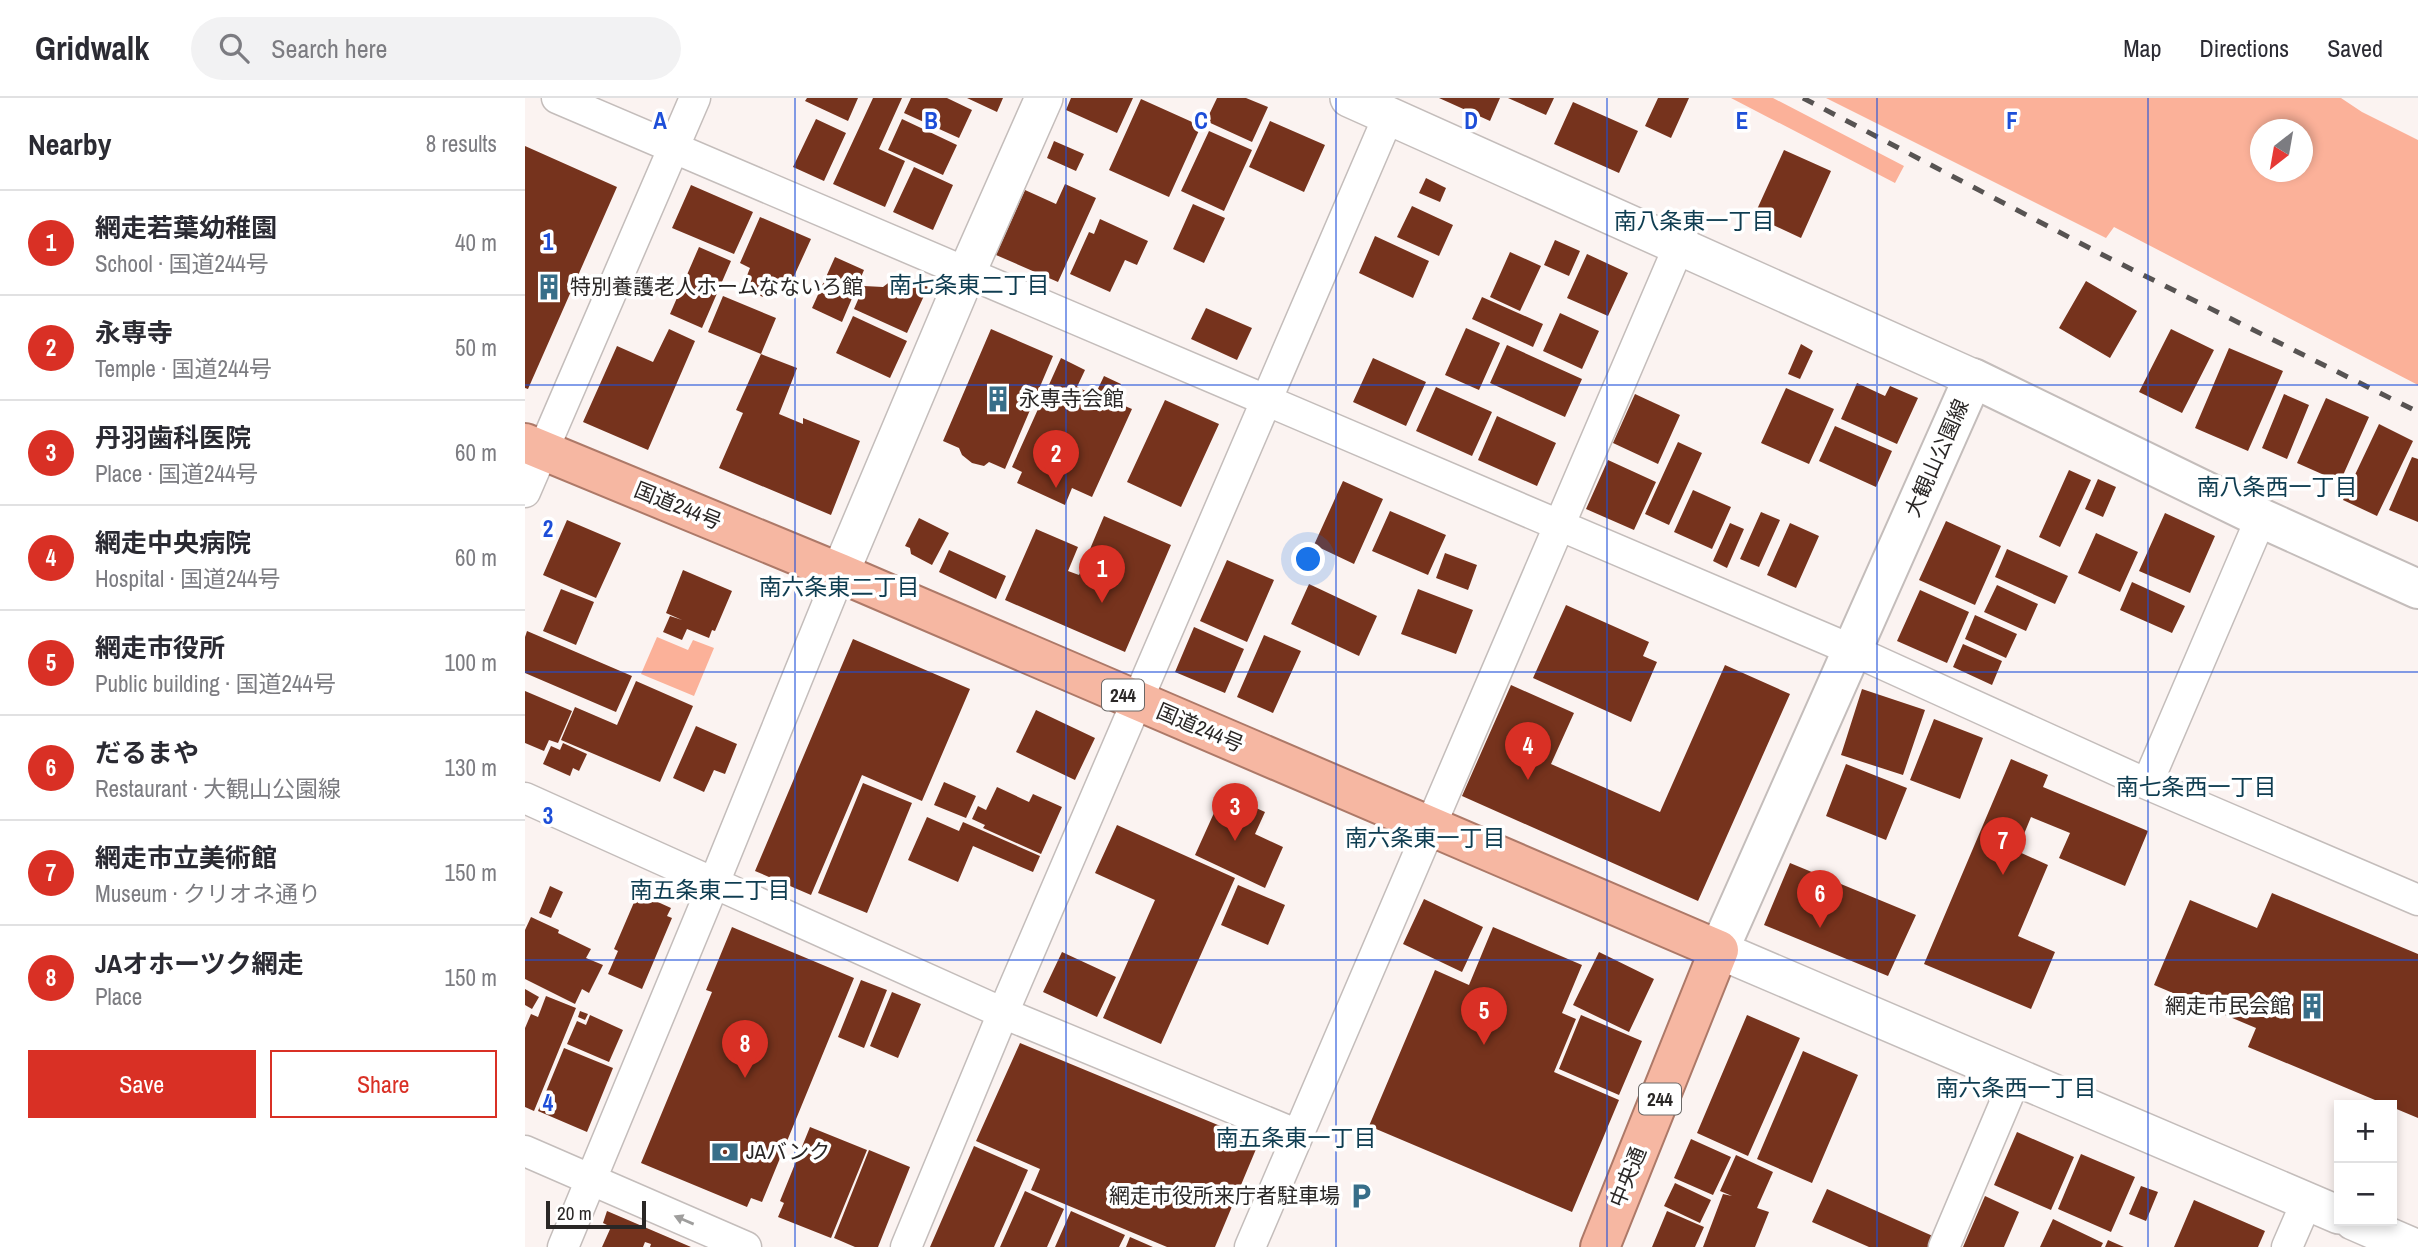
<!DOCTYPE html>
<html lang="en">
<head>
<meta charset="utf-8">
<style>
	body { margin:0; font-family:"Archivo Narrow","Noto Sans JP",sans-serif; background:#f2f2f3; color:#2b2b33 }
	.controls { position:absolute; right:21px; bottom:21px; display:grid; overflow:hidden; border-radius:0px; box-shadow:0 4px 10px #0003 }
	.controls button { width:63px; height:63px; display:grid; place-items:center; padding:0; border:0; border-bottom:2px solid #e1e1e2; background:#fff; color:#2b2b33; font:35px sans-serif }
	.compass { position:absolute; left:1725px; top:21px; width:63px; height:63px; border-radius:50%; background:#fff; box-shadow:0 4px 10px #0003; rotate:211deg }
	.scale { position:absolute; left:21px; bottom:18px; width:100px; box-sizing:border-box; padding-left:7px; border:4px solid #2a2726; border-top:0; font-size:19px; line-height:24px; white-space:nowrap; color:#2a2726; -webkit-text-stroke:5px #fff; paint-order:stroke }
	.you { position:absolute; left:784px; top:462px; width:24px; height:24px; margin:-18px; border:5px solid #fff; border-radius:50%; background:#1a73e8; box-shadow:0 0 0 10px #1a73e833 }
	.badge { display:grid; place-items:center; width:46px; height:46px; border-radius:50%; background:#d93025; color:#fff; font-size:23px; font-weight:700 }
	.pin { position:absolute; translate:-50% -58px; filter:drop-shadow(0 2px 4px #0008) }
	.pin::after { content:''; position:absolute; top:37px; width:24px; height:21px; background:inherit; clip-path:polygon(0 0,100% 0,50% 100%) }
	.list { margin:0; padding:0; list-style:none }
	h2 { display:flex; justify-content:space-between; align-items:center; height:91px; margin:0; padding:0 28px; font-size:30px }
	h2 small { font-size:23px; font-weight:400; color:#7c7c81 }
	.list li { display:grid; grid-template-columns:46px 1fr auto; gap:21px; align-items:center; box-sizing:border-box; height:105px; padding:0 28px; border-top:2px solid #e1e1e2 }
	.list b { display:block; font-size:26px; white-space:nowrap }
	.list p { margin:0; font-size:23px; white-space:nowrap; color:#7c7c81 }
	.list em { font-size:23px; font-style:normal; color:#7c7c81 }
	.actions { display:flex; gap:14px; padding:21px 28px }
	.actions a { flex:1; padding:16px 0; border:2px solid #d93025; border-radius:0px; text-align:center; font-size:24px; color:#d93025 }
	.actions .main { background:#d93025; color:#fff }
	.icon { flex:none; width:38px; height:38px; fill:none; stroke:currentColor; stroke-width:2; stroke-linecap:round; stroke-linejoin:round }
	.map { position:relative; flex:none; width:1893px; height:1149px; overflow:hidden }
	header { display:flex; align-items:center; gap:42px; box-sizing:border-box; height:98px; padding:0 35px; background:#fff; border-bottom:2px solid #e1e1e2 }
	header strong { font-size:33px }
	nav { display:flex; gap:38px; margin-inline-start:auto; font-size:24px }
	.search { width:490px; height:63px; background:#f2f2f3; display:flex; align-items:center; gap:18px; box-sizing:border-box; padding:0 24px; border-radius:38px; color:#7c7c81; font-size:26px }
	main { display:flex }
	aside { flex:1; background:#fff }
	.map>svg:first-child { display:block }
	.green { fill:#fbb199; fill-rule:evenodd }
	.building { fill:#76331d }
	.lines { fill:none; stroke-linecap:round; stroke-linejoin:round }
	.minor-casing { stroke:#c4bdbb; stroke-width:33 }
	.tertiary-casing { stroke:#c4bdbb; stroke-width:40 }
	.secondary-casing { stroke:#c4bdbb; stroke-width:42 }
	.trunk-casing { stroke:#ad7968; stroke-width:42 }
	.minor { stroke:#fff; stroke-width:30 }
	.tertiary { stroke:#fff; stroke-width:37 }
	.secondary { stroke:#fff; stroke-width:38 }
	.trunk { stroke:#f6b7a2; stroke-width:38 }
	.rail { stroke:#575352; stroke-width:5; stroke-dasharray:12 12; stroke-linecap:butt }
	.oneway { fill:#9f9e9d }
	.grid { fill:none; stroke:#1d4ed8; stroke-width:2; stroke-opacity:0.55 }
	.labels { text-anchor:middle; stroke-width:7; stroke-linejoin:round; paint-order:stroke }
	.shield { fill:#fff; stroke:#6a6867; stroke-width:2 }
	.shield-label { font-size:19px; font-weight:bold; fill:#2a2726 }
	.poi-label { font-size:21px; fill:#2a2726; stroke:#fff; text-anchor:start }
	.street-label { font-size:21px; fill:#2a2726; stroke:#fff }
	.neighbourhood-label { font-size:23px; fill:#0f3d51; stroke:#fff }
	.grid-label { font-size:23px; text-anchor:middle; font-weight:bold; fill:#1d4ed8; stroke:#fff; stroke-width:7; stroke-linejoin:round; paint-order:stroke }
</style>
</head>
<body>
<header>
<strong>Gridwalk</strong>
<div class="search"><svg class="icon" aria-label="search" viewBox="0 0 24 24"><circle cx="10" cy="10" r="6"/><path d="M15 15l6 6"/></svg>Search here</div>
<nav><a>Map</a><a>Directions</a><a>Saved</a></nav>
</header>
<main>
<aside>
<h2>Nearby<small>8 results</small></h2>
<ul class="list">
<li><span class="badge">1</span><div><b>網走若葉幼稚園</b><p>School · 国道244号</p></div><em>40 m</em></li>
<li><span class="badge">2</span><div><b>永専寺</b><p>Temple · 国道244号</p></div><em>50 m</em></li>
<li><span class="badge">3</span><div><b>丹羽歯科医院</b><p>Place · 国道244号</p></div><em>60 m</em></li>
<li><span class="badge">4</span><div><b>網走中央病院</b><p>Hospital · 国道244号</p></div><em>60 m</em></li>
<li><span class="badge">5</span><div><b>網走市役所</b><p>Public building · 国道244号</p></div><em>100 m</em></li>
<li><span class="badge">6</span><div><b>だるまや</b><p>Restaurant · 大観山公園線</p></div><em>130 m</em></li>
<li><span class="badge">7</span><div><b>網走市立美術館</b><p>Museum · クリオネ通り</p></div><em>150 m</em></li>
<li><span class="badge">8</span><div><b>JAオホーツク網走</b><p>Place</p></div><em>150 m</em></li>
</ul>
<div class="actions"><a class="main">Save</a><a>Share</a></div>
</aside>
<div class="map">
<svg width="1893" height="1149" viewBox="0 0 1893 1149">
	<rect width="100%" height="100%" fill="#fbf3f1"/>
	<!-- green -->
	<path class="green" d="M1206,0H1248L1379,68L1370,85Z
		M1301,0H1816L1837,14L1893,42V287L1589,129L1581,140ZM1736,32H1778V74H1736Z
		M132,539L163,552L168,542L189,550L169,598L116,576Z"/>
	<!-- building -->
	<path class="building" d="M282,0H333L323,23L280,3Z
		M348,0H377L354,51L380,63L360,109L308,86Z
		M386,0H422L447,12L434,40L379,15Z
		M442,0H478L472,14Z
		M546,0H608L592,35L541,12Z
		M692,0H721L743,9L727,44L681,23Z
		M914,0H975L965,23Z
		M983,0H1029L1021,17Z
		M1133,0H1164L1146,40L1120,28Z
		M616,1L676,28L644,99L584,72Z
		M1048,4L1113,33L1094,75L1029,46Z
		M291,21L321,35L299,83L268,69Z
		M377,21L432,47L418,77L363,52Z
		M745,23L800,47L779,94L724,69Z
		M684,33L727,52L699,113L656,93Z
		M529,43L559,56L551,73L522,60Z
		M0,48L92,89L3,291L0,290Z
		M1259,52L1306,73L1276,140L1229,118Z
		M389,69L428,87L408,132L368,114Z
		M901,80L921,90L915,104L894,95Z
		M540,86L571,100L533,184L471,157L500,92L531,106Z
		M166,87L228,114L209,156L147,130Z
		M668,106L700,120L679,165L648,151Z
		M887,108L928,127L914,158L872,139Z
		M235,119L286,141L265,187L247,179L238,199L217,190L225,170L215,165Z
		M575,121L623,143L612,167L600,162L585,194L545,176L564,134L569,136Z
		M850,138L904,163L888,200L834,175Z
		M1030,142L1055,153L1044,178L1019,167Z
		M174,149L206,163L177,230L145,216Z
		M985,154L1016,168L995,213L965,199Z
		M1062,156L1103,175L1083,218L1042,200Z
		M310,159L339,172L317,224L287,210Z
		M375,176L403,189L382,235L329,211L339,188L358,189Z
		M1561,183L1612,213L1585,260L1534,230Z
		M198,198L251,220L236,256L272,270L254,316L278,326V320L335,343L306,417L194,370L218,315L211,312L236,256L183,234Z
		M957,199L1018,226L1008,249L947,221Z
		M681,210L727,230L712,262L666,241Z
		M1035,215L1074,233L1057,271L1018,253Z
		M328,218L382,243L365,280L311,255Z
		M941,230L975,245L954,292L920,277Z
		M144,231L170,243L123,352L58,324L92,248L128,264Z
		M466,231L528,258L480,371L464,364L459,368L447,365L437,357L434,350L418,343Z
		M1646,231L1689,252L1657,315L1614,294Z
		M1276,246L1288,253L1275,281L1263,276Z
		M982,247L1057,281L1040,319L965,285Z
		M1704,250L1758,273L1723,353L1670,330Z
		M536,260L560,272L552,289L570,297L579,278L596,286L588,303L607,311L567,399L547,390L540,407L492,385L497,374L487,369Z
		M848,260L901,284L881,328L828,304Z
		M1332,285L1360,298L1365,288L1393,300L1372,346L1316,321Z
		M911,289L967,314L947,358L891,333Z
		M1261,290L1309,311L1284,366L1236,345Z
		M1110,296L1155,317L1133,366L1088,345Z
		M1759,296L1784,307L1762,361L1737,350Z
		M1801,300L1844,319L1815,384L1772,365Z
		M640,302L694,326L656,409L602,384Z
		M972,318L1031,345L1012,388L953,362Z
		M1854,326L1888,343L1852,418L1818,402Z
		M1310,328L1367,353L1351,389L1294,363Z
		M1153,344L1177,355L1144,427L1120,416Z
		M1887,359L1893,361V424L1864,412Z
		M1083,362L1131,384L1109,432L1061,411Z
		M1544,372L1566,382L1535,449L1514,439Z
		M1573,381L1591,389L1578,419L1560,411Z
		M818,383L858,401L829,466L789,447Z
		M1168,392L1206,409L1187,451L1149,434Z
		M865,413L921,437L903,477L847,453Z
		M1236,414L1255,422L1234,469L1215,461Z
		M1640,415L1690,438L1665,495L1614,473Z
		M579,418L646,447L600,554L480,502L511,431L553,449L543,473L554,477Z
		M394,420L424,435L407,467L386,456L385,450L380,448Z
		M42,422L96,445L71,500L18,477Z
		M1421,423L1476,448L1450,507L1394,482Z
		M1205,425L1219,431L1202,470L1188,463Z
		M1265,425L1294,438L1271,490L1242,477Z
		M1571,435L1613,454L1595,494L1553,475Z
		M1482,451L1543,478L1530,506L1470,479Z
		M424,452L481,478L471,501L414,474Z
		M920,455L952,467L943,492L911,480Z
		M702,462L749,482L722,544L675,523Z
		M158,472L207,493L190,533L187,532L184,540L162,531L157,542L138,534L145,518L157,522L141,515Z
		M1607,484L1660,508L1647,535L1595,512Z
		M784,486L852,518L834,558L766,526Z
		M1472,487L1513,506L1501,533L1459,514Z
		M36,491L69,504L51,547L18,533Z
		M893,491L948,512L931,556L876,536Z
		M1395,492L1444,514L1422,565L1372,543Z
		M1041,507L1124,544L1118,558L1132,564L1106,624L1008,580Z
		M1450,517L1492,536L1481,560L1440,541Z
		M669,529L719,551L700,595L650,574Z
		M2,533L107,578L91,614L0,575V539Z
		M739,537L776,553L748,615L712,599Z
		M328,541L445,591L397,703L337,677L286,797L230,773Z
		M1438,546L1477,563L1467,587L1428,569Z
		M1200,567L1265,596L1173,803L937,698L986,587L1049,615L1026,666L1135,714Z
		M111,583L168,608L135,684L36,642L50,609L92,627Z
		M1337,591L1400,612L1378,677L1316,657Z
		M0,593L47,613L33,645L24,642L19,653L0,645Z
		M511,612L570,640L550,682L491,654Z
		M1409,621L1458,640L1435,701L1385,682Z
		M171,628L212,646L200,676L189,672L179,694L148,680Z
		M38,645L62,656L54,673L48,670L45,678L18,666L26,648L35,652Z
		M1486,661L1523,677L1518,689L1623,733L1600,788L1534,760L1545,735L1506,719L1492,753L1523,767L1493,838L1530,854L1506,911L1399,866Z
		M1321,666L1382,690L1361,742L1301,718Z
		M419,684L451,698L441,720L409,707Z
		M338,685L387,705L342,815L293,795Z
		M472,689L504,704L508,696L537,709L516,756L458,730L460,727L447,721L453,708L461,712Z
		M698,695L740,714L730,736L758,749L740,790L670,757Z
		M402,719L434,733L438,724L515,758L508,774L448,748L433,784L383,762Z
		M592,727L710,780L636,946L578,920L630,802L570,775Z
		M1265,765L1391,817L1363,878L1239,827Z
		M713,787L760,807L743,847L696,827Z
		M25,788L38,794L26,820L14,815Z
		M113,795L146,810L142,818L147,820L117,891L83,876L93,853L89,851Z
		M1747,795L1893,856V1020L1723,949L1731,930L1629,887L1665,802L1732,830Z
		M899,801L958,829L937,874L878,846Z
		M6,819L34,832L33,835L66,851L61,860L78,867L64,895L57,891L50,906L0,881V832Z
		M207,829L329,880L237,1104L226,1100L222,1109L116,1065L187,894L181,892Z
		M968,829L1057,867L1037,915L1051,921L1029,974L1094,1002L1047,1114L844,1028L910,872L944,887Z
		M537,854L591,879L572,919L518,894Z
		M1074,854L1129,881L1104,934L1048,907Z
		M336,882L362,892L339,950L313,939Z
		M0,891L14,899L7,911L0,907Z
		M367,894L396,906L373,960L345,948Z
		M21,898L51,910L9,1013L0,1009V930L6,916L13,919Z
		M55,913L63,916L60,922L53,919Z
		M65,917L98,932L84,964L42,946L52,923L61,927Z
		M1056,917L1117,943L1094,997L1034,971Z
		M1222,917L1275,940L1223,1058L1172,1035Z
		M495,945L734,1044L690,1149H642L506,1092L515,1071L451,1043Z
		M39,950L88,970L62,1034L13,1013Z
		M1278,953L1333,977L1287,1085L1232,1061Z
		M285,1029L342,1052L306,1140L253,1119L259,1105L255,1103Z
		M1492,1034L1549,1059L1526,1112L1469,1087Z
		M1166,1041L1206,1059L1188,1097L1149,1080Z
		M449,1048L503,1072L469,1149H405Z
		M344,1052L385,1069L353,1149H330L309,1140Z
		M1556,1056L1610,1079L1586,1134L1533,1111Z
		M1211,1057L1248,1074L1232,1110L1244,1114L1230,1149H1178L1198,1096L1207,1098L1195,1093Z
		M1150,1085L1186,1102L1175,1125L1139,1108Z
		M1616,1088L1633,1094L1621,1123L1604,1116Z
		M1302,1091L1410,1139L1406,1149H1344L1287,1124Z
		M500,1093L539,1111L522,1149H475Z
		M1460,1098L1494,1114L1479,1149H1438Z
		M1669,1102L1740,1133L1733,1149H1649Z
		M82,1113L166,1149H125L126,1146L120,1144L118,1149H77L86,1129L78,1125Z
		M546,1113L600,1137L594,1149H530Z
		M1142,1113L1179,1129L1170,1149H1127Z
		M1528,1121L1578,1145L1576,1149H1515Z
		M605,1139L628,1149H601Z
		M1583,1142L1599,1149H1580Z"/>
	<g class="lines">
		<!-- minor casing -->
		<g class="minor-casing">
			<path id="minor" d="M32,0L1327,552L1622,686L1893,802
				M0,394L170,0
				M1622,686L1736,420
				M0,700L478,915L773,1037
				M0,1053L221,1149
				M38,1149L189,785L315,475
				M381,1149L478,915L864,17
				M725,1149L1154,148
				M1419,1149L1491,979
				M1762,1149L1782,1103"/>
		</g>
		<!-- tertiary casing -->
		<g class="tertiary-casing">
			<path id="tertiary" d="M824,0L1448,280
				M315,475L442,174L519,0
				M1194,852L1814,1117
				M1828,1123L1888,1149"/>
		</g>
		<!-- secondary casing -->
		<g class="secondary-casing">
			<path id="secondary" d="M1194,852L1448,280L1736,420L1893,491"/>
		</g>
		<!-- trunk casing -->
		<g class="trunk-casing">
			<path id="trunk" d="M0,345L315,475L1194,852L1075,1149"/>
		</g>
		<!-- minor -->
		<use href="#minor" class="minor"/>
		<!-- tertiary -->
		<use href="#tertiary" class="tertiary"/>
		<!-- secondary -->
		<use href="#secondary" class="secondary"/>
		<!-- trunk -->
		<use href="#trunk" class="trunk"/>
		<!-- rail -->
		<path class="rail" d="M1278,0L1576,156L1893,314"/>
	</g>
	<!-- one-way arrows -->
	<defs><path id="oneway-solid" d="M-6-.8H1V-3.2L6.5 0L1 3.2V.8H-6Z" transform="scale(1.75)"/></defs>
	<use class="oneway" href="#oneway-solid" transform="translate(159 1122) rotate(-157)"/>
	<!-- grid -->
	<path class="grid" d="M270,0V1149M541,0V1149M811,0V1149M1082,0V1149M1352,0V1149M1623,0V1149M0,287H1893M0,574H1893M0,862H1893"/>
	<!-- icons -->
	<defs>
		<g id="building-bare" transform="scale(2.1)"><path d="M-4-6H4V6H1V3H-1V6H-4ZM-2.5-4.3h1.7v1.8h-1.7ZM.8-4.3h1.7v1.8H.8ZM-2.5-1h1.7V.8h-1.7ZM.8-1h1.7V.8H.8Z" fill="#376e89" stroke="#fff" stroke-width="2.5" paint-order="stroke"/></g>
		<g id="bank-bare" transform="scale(2.1)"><path d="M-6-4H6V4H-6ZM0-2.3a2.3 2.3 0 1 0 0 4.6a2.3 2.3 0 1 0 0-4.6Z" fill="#376e89" stroke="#fff" stroke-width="2.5" paint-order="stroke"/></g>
		<g id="parking-bare" transform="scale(2.1)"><path d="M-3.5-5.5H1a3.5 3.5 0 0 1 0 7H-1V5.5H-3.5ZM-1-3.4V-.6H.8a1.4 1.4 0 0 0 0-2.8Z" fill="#376e89" stroke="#fff" stroke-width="2.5" paint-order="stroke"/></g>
	</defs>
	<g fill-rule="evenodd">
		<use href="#building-bare" x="24" y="189"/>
		<use href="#building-bare" x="473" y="301"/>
		<use href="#building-bare" x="1787" y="908"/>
		<use href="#bank-bare" x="200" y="1054"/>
		<use href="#parking-bare" x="836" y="1098"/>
	</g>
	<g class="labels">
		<!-- shield labels -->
		<g class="shield">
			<rect x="577" y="581.5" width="42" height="31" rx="5"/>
			<rect x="1114" y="985.5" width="42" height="31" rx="5"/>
		</g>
		<g class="shield-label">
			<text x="598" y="604">244</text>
			<text x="1135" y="1008">244</text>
		</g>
		<!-- poi labels -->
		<g class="poi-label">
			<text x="45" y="196">特別養護老人ホームなないろ館</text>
			<text x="494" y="308">永専寺会館</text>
			<text x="1766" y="915" text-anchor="end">網走市民会館</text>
			<text x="221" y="1061">JAバンク</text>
			<text x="815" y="1105" text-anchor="end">網走市役所来庁者駐車場</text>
		</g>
		<!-- street labels -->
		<g class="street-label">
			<text transform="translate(1412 360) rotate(-66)" y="7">大観山公園線</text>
			<text transform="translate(153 408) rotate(22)" y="7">国道244号</text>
			<text transform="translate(675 630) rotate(23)" y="7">国道244号</text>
			<text transform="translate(1103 1079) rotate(-68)" y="7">中央通</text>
		</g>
		<!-- neighbourhood labels -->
		<g class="neighbourhood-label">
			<text x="1169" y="131">南八条東一丁目</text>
			<text x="444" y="195">南七条東二丁目</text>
			<text x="1752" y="397">南八条西一丁目</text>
			<text x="314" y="497">南六条東二丁目</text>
			<text x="1671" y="697">南七条西一丁目</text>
			<text x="900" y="748">南六条東一丁目</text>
			<text x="185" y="800">南五条東二丁目</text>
			<text x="1491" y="998">南六条西一丁目</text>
			<text x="771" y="1048">南五条東一丁目</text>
		</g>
	</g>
	<g class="grid-label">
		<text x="135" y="31">A</text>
		<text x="406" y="31">B</text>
		<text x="676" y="31">C</text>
		<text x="946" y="31">D</text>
		<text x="1217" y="31">E</text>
		<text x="1487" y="31">F</text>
		<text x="23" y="152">1</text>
		<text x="23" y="439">2</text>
		<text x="23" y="726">3</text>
		<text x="23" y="1013">4</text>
	</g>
</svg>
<div class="controls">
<button>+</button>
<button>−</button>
</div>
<svg class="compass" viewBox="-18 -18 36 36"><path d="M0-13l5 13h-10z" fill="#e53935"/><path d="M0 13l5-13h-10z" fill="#7c7c81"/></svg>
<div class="scale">20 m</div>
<div class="you"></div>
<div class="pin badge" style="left:577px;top:505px">1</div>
<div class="pin badge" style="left:531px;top:390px">2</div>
<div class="pin badge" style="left:710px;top:743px">3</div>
<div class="pin badge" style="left:1003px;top:682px">4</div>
<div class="pin badge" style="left:959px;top:947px">5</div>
<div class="pin badge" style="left:1295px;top:830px">6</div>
<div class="pin badge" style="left:1478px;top:777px">7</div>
<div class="pin badge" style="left:220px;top:980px">8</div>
</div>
</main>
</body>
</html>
